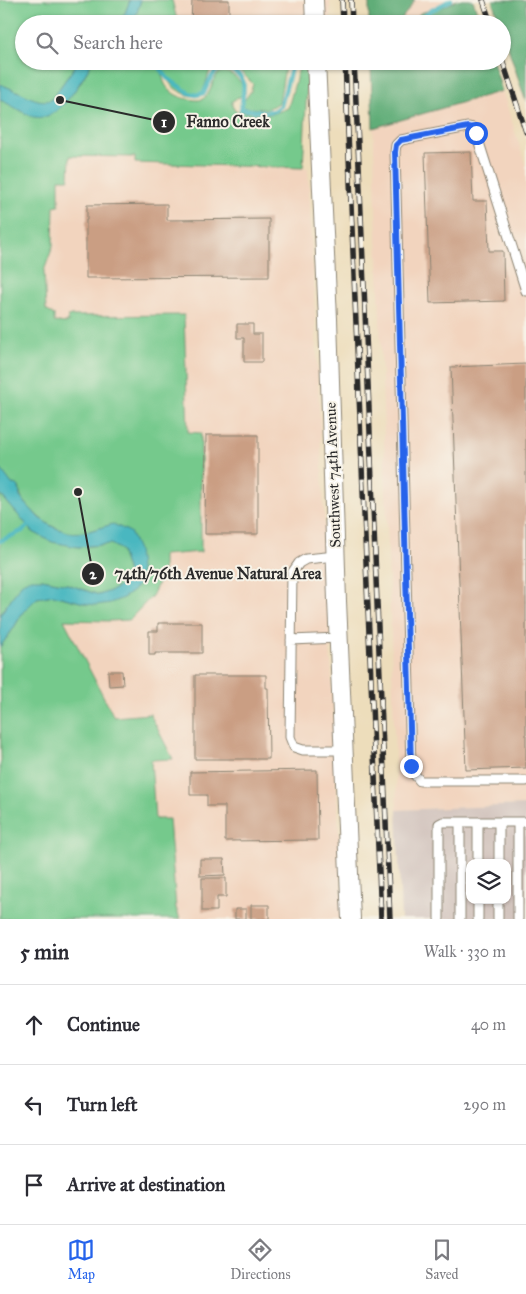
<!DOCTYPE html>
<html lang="en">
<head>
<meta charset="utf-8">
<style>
	body { margin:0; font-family:"IM FELL Great Primer",serif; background:#f7f7f7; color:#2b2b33 }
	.controls { position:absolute; right:15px; bottom:15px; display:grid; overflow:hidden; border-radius:10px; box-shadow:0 1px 4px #0004 }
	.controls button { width:45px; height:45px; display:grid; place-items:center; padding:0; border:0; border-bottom:1px solid #e1e1e2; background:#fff; color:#2b2b33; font:25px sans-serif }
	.stop { position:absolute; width:15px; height:15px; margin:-11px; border:4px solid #2563eb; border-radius:50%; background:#fff }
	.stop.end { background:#2563eb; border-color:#fff; box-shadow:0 1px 5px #0008 }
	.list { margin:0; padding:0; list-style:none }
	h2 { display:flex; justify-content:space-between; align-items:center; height:65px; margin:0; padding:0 20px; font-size:21px }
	h2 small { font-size:16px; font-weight:400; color:#7c7c81 }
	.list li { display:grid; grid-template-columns:32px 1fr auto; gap:15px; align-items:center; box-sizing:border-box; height:80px; padding:0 20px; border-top:1px solid #e1e1e2 }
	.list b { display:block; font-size:19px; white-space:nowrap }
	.list em { font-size:16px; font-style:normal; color:#7c7c81 }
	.icon { flex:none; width:28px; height:28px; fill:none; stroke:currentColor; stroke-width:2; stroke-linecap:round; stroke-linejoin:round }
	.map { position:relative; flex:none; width:526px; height:919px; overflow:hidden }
	.search { position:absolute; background:#fff; box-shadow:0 1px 4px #0004; left:15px; right:15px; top:15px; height:55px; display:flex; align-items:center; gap:12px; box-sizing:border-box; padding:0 18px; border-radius:28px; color:#7c7c81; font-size:19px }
	.sheet { height:305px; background:#fff }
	nav { display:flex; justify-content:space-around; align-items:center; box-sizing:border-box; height:70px; border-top:1px solid #e1e1e2; background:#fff; font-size:14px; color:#7c7c81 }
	nav a { display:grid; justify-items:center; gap:2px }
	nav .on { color:#2563eb }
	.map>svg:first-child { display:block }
	.built { fill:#f2d4be }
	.industrial { fill:#cfc0ba; fill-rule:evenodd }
	.green { fill:#75c98c; stroke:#507a5c }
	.forest { fill:#60ad78; stroke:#466c52 }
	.water { fill:#48b7c0; stroke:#3a7176 }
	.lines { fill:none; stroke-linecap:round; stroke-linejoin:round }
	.stream { stroke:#48b7c0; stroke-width:4.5 }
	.building { fill:#ca9e83 }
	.lane-casing { stroke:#8c8473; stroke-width:11 }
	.street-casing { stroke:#8c8473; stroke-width:20 }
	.lane { stroke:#fff; stroke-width:9 }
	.street { stroke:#fff; stroke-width:18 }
	.rail-casing { stroke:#2b2b2b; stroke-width:5.5 }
	.rail { stroke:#f7f3e8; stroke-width:4; stroke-dasharray:11; stroke-linecap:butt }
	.route { stroke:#2563eb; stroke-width:6 }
	.labels { text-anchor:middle; stroke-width:4; stroke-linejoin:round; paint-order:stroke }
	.street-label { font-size:15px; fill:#2b2b2b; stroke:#f7f3e8 }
	.leader { fill:none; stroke:#2b2b2b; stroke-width:2 }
	.callout-dot { fill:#2b2b2b; stroke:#f7f3e8; stroke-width:2 }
	.mark-label { font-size:15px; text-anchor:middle; font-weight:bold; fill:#fff }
	.callout-label { font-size:16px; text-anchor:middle; font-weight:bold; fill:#2b2b2b; stroke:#f7f3e8; stroke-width:4; stroke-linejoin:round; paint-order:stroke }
</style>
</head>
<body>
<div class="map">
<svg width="526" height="919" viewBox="0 0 526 919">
	<rect width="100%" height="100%" fill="#f7f3e8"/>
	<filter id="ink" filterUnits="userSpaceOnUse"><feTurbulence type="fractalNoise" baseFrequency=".02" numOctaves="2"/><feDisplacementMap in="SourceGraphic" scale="10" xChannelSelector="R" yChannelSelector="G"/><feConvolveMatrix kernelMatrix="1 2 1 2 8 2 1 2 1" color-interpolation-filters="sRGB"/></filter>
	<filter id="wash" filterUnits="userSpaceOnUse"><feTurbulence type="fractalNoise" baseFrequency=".0096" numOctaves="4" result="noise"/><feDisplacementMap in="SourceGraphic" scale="20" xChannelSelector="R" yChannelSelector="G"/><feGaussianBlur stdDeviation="1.12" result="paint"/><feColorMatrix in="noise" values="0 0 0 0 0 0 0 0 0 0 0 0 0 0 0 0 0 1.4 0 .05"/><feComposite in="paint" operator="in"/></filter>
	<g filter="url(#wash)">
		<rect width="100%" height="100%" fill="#edddbb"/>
		<!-- built -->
		<path class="built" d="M172,0H330L331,23L302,22L295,24H178Z
			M369,0H473L481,24H369Z
			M371,61H493L526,167V805L397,810Z
			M70,156L135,157V163L308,168L343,919H180L176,908L169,819L155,820L151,759L172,758L114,717L63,620L110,621L129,620L152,596L163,573V555L201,433H188L184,315L68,316V323L54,322L46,311L44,271L53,246L54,205H59V179Z"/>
		<!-- industrial -->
		<path class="industrial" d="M526,805V919H401L397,810ZM470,863H507V900H470Z"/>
		<!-- green -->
		<path class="green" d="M0,0H130L125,13L117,24H24V61H78L74,68L51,100L44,102L35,100L19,92L0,84Z
			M141,0H172L178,24H133Z
			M93,61H154C157,66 161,70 162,75C163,77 163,80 164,82C168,92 179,98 189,99C195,100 200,101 204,98C212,92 211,81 218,74C225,67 240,79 243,86C245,88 245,91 245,94L232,101V105L235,111L266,115L275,113L288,108L301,61H308L303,168L135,163V157L70,156L69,179H59V205L54,206L53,246L44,271L46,310L54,315V322L68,323V316L184,315L188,432L201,433V552L163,555V573L152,596L129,620L110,621L64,620L114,717L150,714L173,759L151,760L155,819H169L176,908L180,919H0V765L1,762L0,647L13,629L23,612L37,598L53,595L88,604L123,598L138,550L96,529C67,541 39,523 22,498C19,495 21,491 19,487C16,483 16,486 12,484C8,481 3,473 0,468V100L9,103L33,117L67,100L79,85Z
			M160,61H286L279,103L267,109L248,108L244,107L243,102L251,91L253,84C246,77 233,62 223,62C219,62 215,65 211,67L203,92L191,96C168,88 169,82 160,61Z
			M0,494L33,532L78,547L111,544L121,550C122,555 128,570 128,574C128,587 109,591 99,595L67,584L42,579L21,585L0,615Z"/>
		<!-- forest -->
		<path class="forest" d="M369,0H415L398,24H369Z
			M457,0H473L481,24H412L420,13L445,6Z
			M492,0H526V102L502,29V24H500Z
			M382,61H493L502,91L373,128L371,67L379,65Z"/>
		<!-- water -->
		<path class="water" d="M130,0H141L134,22L133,24H117L125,13Z
			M78,61H93C82,79 60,123 34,117C26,115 10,104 0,100V84C6,87 13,89 19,92C31,97 38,103 51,100L74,68Z
			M0,468L12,484L17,485L19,487L20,497L39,518L53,527L70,533L86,532L96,529L113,524L130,532L138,550L140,569V582L133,591L123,598L110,603L96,605L88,604L53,595L37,598L23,612L13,629L0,647V615L21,584L29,579H42L67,584L99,595C109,591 128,587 128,574C128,570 122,555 121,550L111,544L78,547L52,542L33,532L0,494Z"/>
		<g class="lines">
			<!-- stream -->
			<path class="stream" d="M414,24L432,10L451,0
				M156,61L167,78L189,93L196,95L204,93C209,82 215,62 231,70C235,72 241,76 243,81C245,87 242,102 241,109L265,112L274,111L281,106L293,61
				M0,541L22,531L31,523"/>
		</g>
		<g id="blocks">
			<!-- building -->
			<path class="building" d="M192,0H229V24H191Z
				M471,152L473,201H487L489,251H503L504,301L430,303L425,153Z
				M167,204V220L269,219V277L86,278V220H87V205Z
				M237,324H253V334H262V362H244V338H237Z
				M526,364V768L466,770L451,367Z
				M206,435H258V534H205Z
				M158,623H202V653H155V655H149V631H158Z
				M108,671H122L123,685L109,686Z
				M195,675H266V688H268L269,759H195Z
				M317,770L318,840L225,841V806H207V795H190V772Z
				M200,859H224L225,875L200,876Z
				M202,878H226V897H217V911H202Z
				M251,905H269V919H251Z
				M235,909H246V919H235Z"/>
		</g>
	</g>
	<g filter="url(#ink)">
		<use href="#blocks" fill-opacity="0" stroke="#8c8473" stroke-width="1"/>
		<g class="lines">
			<!-- lane casing -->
			<g class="lane-casing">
				<path id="lane" d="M526,291L476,133L473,128L468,127L401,140L396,145L395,152L411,767L415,775L420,781H526
					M336,556L306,559L299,563L292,573L290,737L294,747L303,750H344
					M291,640L339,638
					M478,863V822
					M499,863V822
					M439,919V824L443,822H526
					M460,919V822
					M478,919V900
					M498,919V900
					M518,919V822"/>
			</g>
			<!-- street casing -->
			<g class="street-casing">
				<path id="street" d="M314,0L315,24
					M316,61L328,319L337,601L351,919"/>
			</g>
			<!-- lane -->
			<use href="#lane" class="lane"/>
			<!-- street -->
			<use href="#street" class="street"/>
			<!-- rail casing -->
			<g class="rail-casing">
				<path id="rail" d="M342,0L343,24
					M351,0L352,24
					M483,0L491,24
					M502,59L526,132
					M345,61L381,919
					M354,61L359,165L390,919"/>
			</g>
			<!-- rail -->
			<use href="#rail" class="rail"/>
		</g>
	</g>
	<g class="lines" filter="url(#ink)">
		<!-- route -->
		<path class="route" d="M411,766L395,152L396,145L401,140L468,127L473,128L476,133"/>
	</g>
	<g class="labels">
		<!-- street labels -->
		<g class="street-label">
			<text transform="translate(333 475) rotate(-92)" y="5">Southwest 74th Avenue</text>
		</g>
	</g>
	<!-- callouts -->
	<path class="leader" d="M60 100L164 122M78 492L93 574"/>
	<g class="callout-dot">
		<circle cx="60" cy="100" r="5"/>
		<circle cx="78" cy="492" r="5"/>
		<circle cx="164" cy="122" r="12"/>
		<circle cx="93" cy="574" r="12"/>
	</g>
	<g class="mark-label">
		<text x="164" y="127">1</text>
		<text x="93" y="579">2</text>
	</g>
	<g class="callout-label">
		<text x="228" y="127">Fanno Creek</text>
		<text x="218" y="579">74th/76th Avenue Natural Area</text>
	</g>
</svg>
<div class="controls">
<button><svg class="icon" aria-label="layers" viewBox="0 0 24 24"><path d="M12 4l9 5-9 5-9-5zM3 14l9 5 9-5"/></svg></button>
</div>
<div class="stop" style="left:476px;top:133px"></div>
<div class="stop end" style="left:411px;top:766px"></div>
<div class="search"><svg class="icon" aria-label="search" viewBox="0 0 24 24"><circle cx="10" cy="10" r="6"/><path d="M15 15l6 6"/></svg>Search here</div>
</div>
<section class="sheet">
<h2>5 min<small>Walk · 330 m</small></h2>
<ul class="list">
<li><svg class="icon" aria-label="ahead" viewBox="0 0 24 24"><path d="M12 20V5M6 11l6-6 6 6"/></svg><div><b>Continue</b></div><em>40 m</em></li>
<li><svg class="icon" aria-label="left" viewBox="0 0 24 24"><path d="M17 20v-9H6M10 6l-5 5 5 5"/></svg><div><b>Turn left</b></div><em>290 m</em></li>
<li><svg class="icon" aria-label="arrive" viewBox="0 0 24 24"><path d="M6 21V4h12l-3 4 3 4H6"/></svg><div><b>Arrive at destination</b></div></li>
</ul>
</section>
<nav>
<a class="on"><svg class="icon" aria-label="map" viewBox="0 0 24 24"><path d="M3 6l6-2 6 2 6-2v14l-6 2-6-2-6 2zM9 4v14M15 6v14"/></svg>Map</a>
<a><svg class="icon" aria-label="directions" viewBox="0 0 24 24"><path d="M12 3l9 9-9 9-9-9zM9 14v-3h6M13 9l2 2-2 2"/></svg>Directions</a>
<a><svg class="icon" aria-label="saved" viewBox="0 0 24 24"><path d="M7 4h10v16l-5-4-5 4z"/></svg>Saved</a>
</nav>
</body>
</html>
